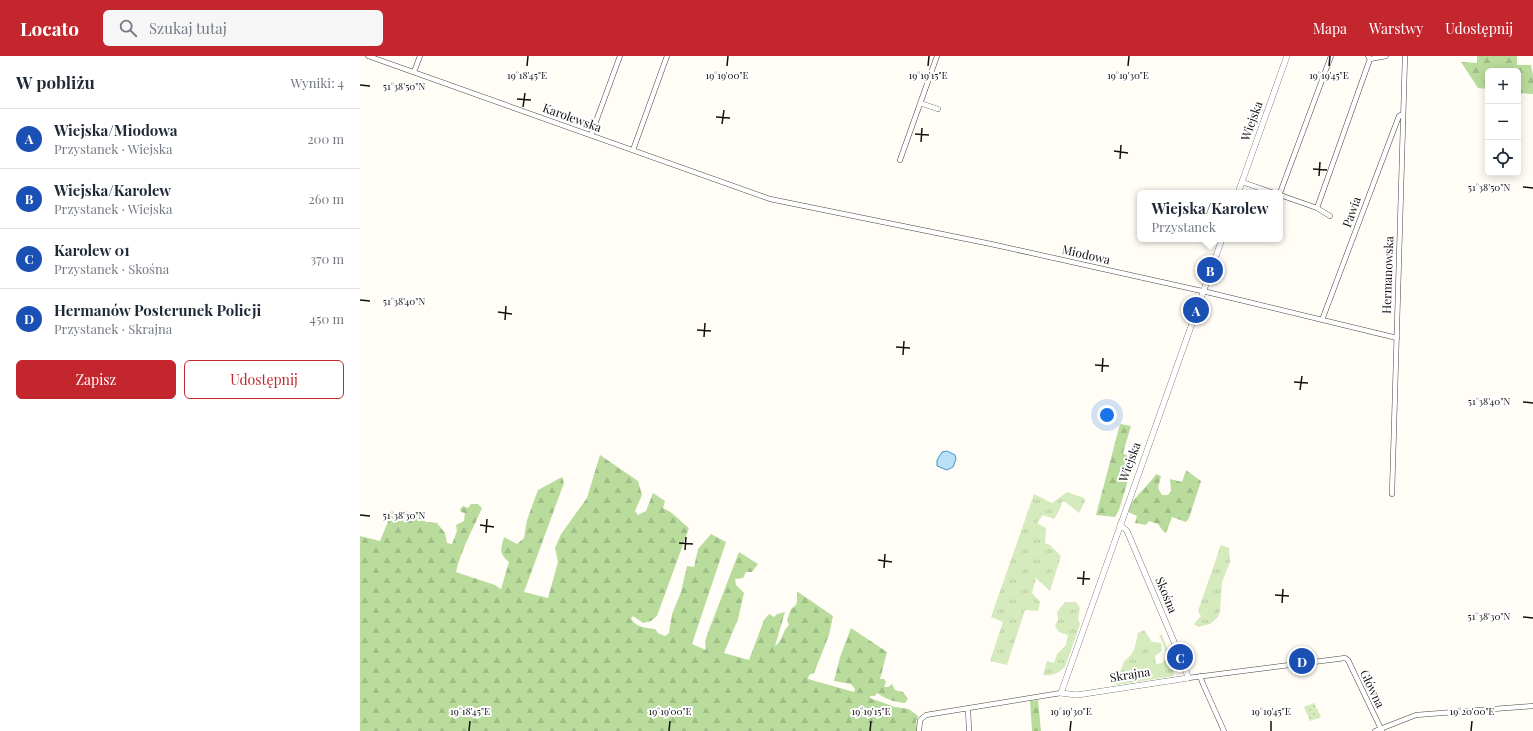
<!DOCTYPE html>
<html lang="pl">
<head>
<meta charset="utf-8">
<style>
	body { margin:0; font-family:"Playfair Display",serif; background:#f6f6f7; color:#1f2937 }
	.controls { position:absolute; right:12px; top:12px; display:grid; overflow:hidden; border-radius:6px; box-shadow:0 2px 10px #0003 }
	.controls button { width:36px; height:36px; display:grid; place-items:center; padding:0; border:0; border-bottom:1px solid #e0e1e3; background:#fff; color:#1f2937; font:20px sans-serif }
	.you { position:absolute; left:747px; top:359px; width:14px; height:14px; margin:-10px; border:3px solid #fff; border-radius:50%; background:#1a73e8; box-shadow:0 0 0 6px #1a73e833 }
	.badge { display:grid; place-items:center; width:26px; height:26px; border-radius:50%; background:#c4262e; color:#fff; font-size:13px; font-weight:700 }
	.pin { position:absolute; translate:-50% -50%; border:2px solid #fff; box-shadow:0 1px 4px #0006 }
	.popup { position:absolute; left:777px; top:134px; width:146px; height:52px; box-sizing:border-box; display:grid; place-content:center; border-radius:6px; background:#fff; filter:drop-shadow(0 1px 3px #0005); font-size:13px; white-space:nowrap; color:#747a83 }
	.popup b { font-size:15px; color:#1f2937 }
	.popup::after { content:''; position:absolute; left:50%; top:100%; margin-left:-8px; border:8px solid transparent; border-top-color:#fff }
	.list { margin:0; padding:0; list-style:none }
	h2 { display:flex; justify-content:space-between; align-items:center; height:52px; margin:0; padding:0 16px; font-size:17px }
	h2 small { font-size:13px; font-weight:400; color:#747a83 }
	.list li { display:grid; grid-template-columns:26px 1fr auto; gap:12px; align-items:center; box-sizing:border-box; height:60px; padding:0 16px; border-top:1px solid #e0e1e3 }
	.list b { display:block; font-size:15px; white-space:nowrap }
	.list p { margin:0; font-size:13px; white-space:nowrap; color:#747a83 }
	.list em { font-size:13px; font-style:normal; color:#747a83 }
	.actions { display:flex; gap:8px; padding:12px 16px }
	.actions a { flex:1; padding:9px 0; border:1px solid #c4262e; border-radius:6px; text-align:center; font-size:14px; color:#c4262e }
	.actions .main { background:#c4262e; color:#fff }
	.icon { flex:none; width:22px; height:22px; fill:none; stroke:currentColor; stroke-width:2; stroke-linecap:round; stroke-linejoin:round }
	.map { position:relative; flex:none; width:1173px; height:675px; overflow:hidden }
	header { display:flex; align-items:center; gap:24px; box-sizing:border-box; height:56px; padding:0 20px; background:#c4262e; color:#fff }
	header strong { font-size:19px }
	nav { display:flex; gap:22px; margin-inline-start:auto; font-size:14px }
	.search { width:280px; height:36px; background:#f6f6f7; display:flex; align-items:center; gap:10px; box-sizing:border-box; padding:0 14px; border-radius:6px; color:#747a83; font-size:15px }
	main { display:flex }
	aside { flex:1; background:#fff }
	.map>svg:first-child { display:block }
	.grass { fill:url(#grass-tufts) }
	.forest { fill:url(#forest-firs) }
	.park { fill:url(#park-dots) }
	.water { fill:#b9e0f7; stroke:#3f96cf }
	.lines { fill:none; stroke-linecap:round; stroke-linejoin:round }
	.minor-casing { stroke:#444; stroke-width:5.5 }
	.tertiary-casing { stroke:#444; stroke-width:6 }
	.minor { stroke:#fff; stroke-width:4.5 }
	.tertiary { stroke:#fff; stroke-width:5.5 }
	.ticks { fill:none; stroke:#111; stroke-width:1.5 }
	.labels { text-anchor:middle; stroke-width:4; stroke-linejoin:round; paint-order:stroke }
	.street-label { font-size:12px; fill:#111; stroke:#fff }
	.ticks-label { font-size:10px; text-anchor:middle; fill:#111; stroke:#fff; stroke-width:4; stroke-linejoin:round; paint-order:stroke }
</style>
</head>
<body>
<header>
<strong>Locato</strong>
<div class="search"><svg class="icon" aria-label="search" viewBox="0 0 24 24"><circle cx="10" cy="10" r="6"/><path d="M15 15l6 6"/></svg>Szukaj tutaj</div>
<nav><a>Mapa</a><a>Warstwy</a><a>Udostępnij</a></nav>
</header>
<main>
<aside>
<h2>W pobliżu<small>Wyniki: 4</small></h2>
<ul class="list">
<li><span class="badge" style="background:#1a4fb4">A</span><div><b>Wiejska/Miodowa</b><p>Przystanek · Wiejska</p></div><em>200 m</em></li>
<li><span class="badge" style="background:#1a4fb4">B</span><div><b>Wiejska/Karolew</b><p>Przystanek · Wiejska</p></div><em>260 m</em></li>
<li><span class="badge" style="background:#1a4fb4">C</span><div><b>Karolew 01</b><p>Przystanek · Skośna</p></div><em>370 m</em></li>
<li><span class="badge" style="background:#1a4fb4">D</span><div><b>Hermanów Posterunek Policji</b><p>Przystanek · Skrajna</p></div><em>450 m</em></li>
</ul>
<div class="actions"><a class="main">Zapisz</a><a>Udostępnij</a></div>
</aside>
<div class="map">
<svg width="1173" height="675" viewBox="0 0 1173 675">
	<defs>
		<pattern id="grass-tufts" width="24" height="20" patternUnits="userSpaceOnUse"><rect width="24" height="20" fill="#d5ebbd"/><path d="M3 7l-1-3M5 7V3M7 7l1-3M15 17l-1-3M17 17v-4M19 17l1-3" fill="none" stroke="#b6c8a1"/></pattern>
		<pattern id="forest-firs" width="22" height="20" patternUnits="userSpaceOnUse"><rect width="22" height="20" fill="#b9dc9c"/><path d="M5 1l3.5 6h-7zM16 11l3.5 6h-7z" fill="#9ebc85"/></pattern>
		<pattern id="park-dots" width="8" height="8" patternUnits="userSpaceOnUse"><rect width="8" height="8" fill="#d5ebbd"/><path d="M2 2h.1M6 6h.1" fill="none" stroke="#b6c8a1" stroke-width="1.8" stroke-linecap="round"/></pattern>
	</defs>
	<rect width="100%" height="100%" fill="#fffdf5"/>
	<!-- grass -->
	<path class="grass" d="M707,436L724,442L725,445L719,457L704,445L702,446L700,453L694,463L683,459L677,467L686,472L685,487L690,489L701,500L690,535L676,522L672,537L680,546L678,555L665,554L647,609L630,605L643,566L631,561L674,438L692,447Z
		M861,489L869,492L870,506L862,526L860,555L858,561L850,568L838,571L834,568L841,560L838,555Z
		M705,546H716L720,552L718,563L720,568L705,611C698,618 692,620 683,619L687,605L694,607L697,598L706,589L708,579L699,576L695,570L698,564L697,556Z
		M784,574L792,586L801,587L802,595L795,600L796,608L802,607L805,604H809L799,578L802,579L808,595L810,596L814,620L756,629L764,605C774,599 776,588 778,577Z"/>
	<!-- forest -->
	<path class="forest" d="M1117,0H1157V9H1171L1173,19V38L1158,37V15H1128V33L1118,32L1101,6L1117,7Z
		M760,368L771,370L763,397L774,404L759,454L755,461L736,459Z
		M240,399L278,425L282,439L275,455L278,459L286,455L293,437L305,445L303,452C314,457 319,464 329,472L297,560L291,565L283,567L273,560L271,563C276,571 286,572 295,573L298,577L305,580L309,577L312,558L321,536L327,510L334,511L338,493L351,478L366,486L332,588L346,594L345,586L347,579L379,496L398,508L392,516H386L383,522L375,523L376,529L384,537L378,563L364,597L389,604L404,564L409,558L414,561L417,558L425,556L415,590C423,585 422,575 429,569L427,564L431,553L436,549L437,545V536H438L473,560L469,579L454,617L449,619L448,623L494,636L495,633L491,628L474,625L480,601L491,572L527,596L520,623H524L526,626L524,631H528L532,628L535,634L543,636L548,643L545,647C534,646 526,643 517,637L515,640H510V642L535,651L549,653L558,660L556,665L557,675H0V480L20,485L30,461L42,454L58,459L66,466L77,467L85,477L87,487L92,488L97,475L96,469L104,465L105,457L101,456L100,453L103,450L108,452L111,448H118L122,452C113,473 101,494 96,516L135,529L141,533L149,506C138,497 141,493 144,481L157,488L164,482L167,464L178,434L202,421L204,427L164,536L188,542L198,506L195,492L201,478L227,442Z
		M826,414L841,425L829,462L826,466L812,461L806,477L803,475L798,468L789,465L786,469L775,467L777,460L768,456C773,440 787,432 796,418L801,420L798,432L802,439H808L811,435L810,423L822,426Z
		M678,644L681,675H672L670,645Z"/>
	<!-- park -->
	<path class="park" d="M954,647L961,661L950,665L944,651Z"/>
	<!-- water -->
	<path class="water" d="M587,395L595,399L596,403L593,411L587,414L577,410V404L582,396Z"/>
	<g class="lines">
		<!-- minor casing -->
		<g class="minor-casing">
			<path id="minor" d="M8,0L410,143L631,188L851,237L1037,282
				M1010,3L1026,0
				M54,16L60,0
				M560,47L578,53
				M231,79L260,0
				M273,94L307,0
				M540,104L577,0
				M882,126L914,137
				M920,137L971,0
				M920,139L957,152L970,160
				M957,152L1010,3L1008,0
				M962,264L1039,60L1043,58
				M1032,438L1045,0
				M840,620L843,628L864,675
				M828,622L985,602L988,604L1022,675
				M608,652L609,675
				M559,675L560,664L566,659L701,637
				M1015,675L1056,659L1173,650"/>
		</g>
		<!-- tertiary casing -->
		<g class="tertiary-casing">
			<path id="tertiary" d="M878,137L927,0
				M760,469L767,475L826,614L828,622L717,639L701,637C755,486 807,334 862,183"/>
		</g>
		<!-- minor -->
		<use href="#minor" class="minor"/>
		<!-- tertiary -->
		<use href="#tertiary" class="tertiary"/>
	</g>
	<!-- ticks -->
	<path class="ticks" d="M167,10L168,0M367,10L368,0M568,10L569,0M768,10L769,0M969,10L970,0M0,29L10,30M157,43L171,44M163,51L165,37M356,61L370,62M362,68L364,54M555,78L569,79M561,86L562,72M754,95L768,97M760,103L761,89M953,113L967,114M959,120L960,106M1163,131L1173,132M0,244L10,245M138,256L152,258M145,264L146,250M337,274L351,275M344,281L345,267M536,291L550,292M543,299L544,285M735,309L749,310M742,316L743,302M934,326L948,327M940,334L942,320M1163,346L1173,347M0,459L10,460M120,469L134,471M126,477L127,463M319,487L333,488M325,494L326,481M518,504L532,506M524,512L525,498M717,522L730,523M723,529L724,515M915,539L929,540M922,547L923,533M1163,561L1173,562M109,675L110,665M309,675L310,665M510,675L511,665M710,675L711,665M911,675V665M1111,675L1112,665"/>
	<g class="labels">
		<!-- street labels -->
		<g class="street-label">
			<text transform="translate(212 62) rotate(20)" y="4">Karolewska</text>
			<text transform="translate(892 65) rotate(-70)" y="4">Wiejska</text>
			<text transform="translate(992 156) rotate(-70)" y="4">Pawia</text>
			<text transform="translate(726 199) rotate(13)" y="4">Miodowa</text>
			<text transform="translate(1028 219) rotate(-88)" y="4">Hermanowska</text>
			<text transform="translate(770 406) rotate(-70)" y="4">Wiejska</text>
			<text transform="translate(806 539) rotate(67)" y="4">Skośna</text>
			<text transform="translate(770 619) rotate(-9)" y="4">Skrajna</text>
			<text transform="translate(1012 633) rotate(64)" y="4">Główna</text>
		</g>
	</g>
	<g class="ticks-label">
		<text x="167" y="23">19°18'45"E</text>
		<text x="367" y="23">19°19'00"E</text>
		<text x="568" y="23">19°19'15"E</text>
		<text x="768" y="23">19°19'30"E</text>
		<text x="969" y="23">19°19'45"E</text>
		<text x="44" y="34">51°38'50"N</text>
		<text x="1129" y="135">51°38'50"N</text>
		<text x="44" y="249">51°38'40"N</text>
		<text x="1129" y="349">51°38'40"N</text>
		<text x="44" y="463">51°38'30"N</text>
		<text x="1129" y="564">51°38'30"N</text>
		<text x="110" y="659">19°18'45"E</text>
		<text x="310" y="659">19°19'00"E</text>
		<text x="511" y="659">19°19'15"E</text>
		<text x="711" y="659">19°19'30"E</text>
		<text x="911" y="659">19°19'45"E</text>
		<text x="1112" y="659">19°20'00"E</text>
	</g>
</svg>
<div class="controls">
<button>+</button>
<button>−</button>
<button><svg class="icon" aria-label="locate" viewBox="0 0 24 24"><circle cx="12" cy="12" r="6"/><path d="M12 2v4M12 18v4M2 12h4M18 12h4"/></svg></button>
</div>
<div class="you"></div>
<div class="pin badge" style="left:836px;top:254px;background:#1a4fb4">A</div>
<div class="pin badge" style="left:850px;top:214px;background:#1a4fb4">B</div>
<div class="popup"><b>Wiejska/Karolew</b>Przystanek</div>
<div class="pin badge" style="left:820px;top:601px;background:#1a4fb4">C</div>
<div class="pin badge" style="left:942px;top:605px;background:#1a4fb4">D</div>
</div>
</main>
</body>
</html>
